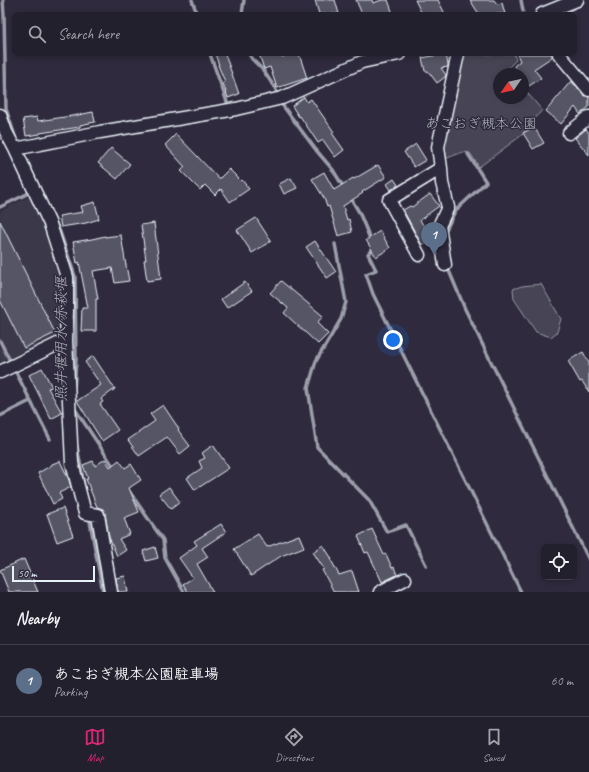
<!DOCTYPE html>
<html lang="en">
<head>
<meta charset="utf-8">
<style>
	body { margin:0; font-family:Caveat,"Klee One",sans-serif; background:#2b2836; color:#f1f3f6 }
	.controls { position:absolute; right:12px; bottom:12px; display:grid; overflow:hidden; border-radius:6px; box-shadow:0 2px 6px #0003 }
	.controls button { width:36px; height:36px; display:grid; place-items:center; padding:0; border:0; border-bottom:1px solid #403e4a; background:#23202e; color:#f1f3f6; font:20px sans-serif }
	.compass { position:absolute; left:493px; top:68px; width:36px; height:36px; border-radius:50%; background:#23202e; box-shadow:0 2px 6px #0003; rotate:236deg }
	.scale { position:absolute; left:12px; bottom:10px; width:83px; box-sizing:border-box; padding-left:4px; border:2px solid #e8f1f8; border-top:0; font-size:11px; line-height:14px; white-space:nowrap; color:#e8f1f8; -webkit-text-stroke:3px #2f2a3d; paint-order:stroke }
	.you { position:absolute; left:393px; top:340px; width:14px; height:14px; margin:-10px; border:3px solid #fff; border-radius:50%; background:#1a73e8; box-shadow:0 0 0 6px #1a73e833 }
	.badge { display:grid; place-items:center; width:26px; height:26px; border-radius:50%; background:#db2777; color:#fff; font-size:13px; font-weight:700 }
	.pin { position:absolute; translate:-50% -33px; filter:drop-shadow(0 1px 2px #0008) }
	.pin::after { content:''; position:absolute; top:21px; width:14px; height:12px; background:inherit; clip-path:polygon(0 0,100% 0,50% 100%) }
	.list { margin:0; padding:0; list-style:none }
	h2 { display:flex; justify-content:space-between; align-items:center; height:52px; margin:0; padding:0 16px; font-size:17px }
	h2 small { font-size:13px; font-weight:400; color:#a3a3aa }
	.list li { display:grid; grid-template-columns:26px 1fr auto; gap:12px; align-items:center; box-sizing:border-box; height:72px; padding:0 16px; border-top:1px solid #403e4a }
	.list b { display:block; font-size:15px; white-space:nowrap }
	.list p { margin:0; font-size:13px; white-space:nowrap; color:#a3a3aa }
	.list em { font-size:13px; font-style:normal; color:#a3a3aa }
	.icon { flex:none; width:22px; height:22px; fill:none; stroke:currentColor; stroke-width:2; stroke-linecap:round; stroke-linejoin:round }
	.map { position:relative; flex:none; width:589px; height:592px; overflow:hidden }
	.search { position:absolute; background:#23202e; box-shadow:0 2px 6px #0003; left:12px; right:12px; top:12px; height:44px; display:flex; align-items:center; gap:10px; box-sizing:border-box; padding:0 14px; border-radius:6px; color:#a3a3aa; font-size:15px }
	.sheet { height:124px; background:#23202e }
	nav { display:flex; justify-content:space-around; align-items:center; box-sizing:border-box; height:56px; border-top:1px solid #403e4a; background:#23202e; font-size:11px; color:#a3a3aa }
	nav a { display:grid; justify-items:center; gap:2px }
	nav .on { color:#db2777 }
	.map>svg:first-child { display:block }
	.built { fill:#3b3749 }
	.green { fill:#464455; stroke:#979aa6 }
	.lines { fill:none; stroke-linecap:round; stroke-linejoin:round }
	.stream { stroke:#9c9fab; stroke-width:3.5 }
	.building { fill:#575565; stroke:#e8f1f8 }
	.street-casing { stroke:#e8f1f8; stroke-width:15 }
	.street { stroke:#2f2a3d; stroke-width:12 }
	.labels { text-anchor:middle; stroke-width:3; stroke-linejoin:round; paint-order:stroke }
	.park-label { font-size:14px; fill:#afb4bf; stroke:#2f2a3d }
	.water-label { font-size:15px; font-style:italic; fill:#afb4be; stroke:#2f2a3d }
</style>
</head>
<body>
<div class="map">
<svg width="589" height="592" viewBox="0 0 589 592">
	<rect width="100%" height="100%" fill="#2f2a3d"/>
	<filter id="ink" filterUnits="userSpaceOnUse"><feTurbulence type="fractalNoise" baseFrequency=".025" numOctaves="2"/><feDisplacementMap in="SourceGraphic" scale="8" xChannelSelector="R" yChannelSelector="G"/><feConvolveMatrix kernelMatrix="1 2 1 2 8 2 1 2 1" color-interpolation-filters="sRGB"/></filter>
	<g filter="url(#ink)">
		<!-- built -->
		<path class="built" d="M30,196L44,228L59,281L60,335L0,365V211Z"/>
		<!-- green -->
		<path class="green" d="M461,54H514L516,60L507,69L511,74H499V98H523V88L542,110L522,135L479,167L470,153L463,152L442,160Z
			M541,284L561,319L557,332L551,337L536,332L514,299L513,289L522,286Z"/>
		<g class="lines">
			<!-- stream -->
			<path class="stream" d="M3,0L4,15L6,109L15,136
				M192,0L197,14
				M521,0L523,11
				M242,14L244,0
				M210,54L227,102
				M249,54L252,59L263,70L275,88L283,106L316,150L333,170L344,188
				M350,197L359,212L371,241
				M0,207L33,191
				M55,221L60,232L75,276L76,360L74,391
				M444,234L455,211L486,182L468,154
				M335,244L346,302L341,319L331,336L316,361L308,388L317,447L369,500L387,532L406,525L426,565
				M374,247L368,254L376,270L366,274L373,294L521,592
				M447,266L465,309L589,560
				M0,341L50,439
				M73,406L115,469
				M0,416L30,401
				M77,446L84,485
				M129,491L163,540L165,558L184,592
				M89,516L103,592"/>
		</g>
		<!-- building -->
		<path class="building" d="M315,0H335L339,14H319Z
			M356,0H372L373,3L382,0H388L393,14H362Z
			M415,0H438L445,14H422Z
			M470,0H494L497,4L502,3L505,14H479Z
			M215,54H225L239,94L228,98L223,83L225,82L218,65H219Z
			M259,54H281L282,57L290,54H299L307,78L277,88L270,67L264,69Z
			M443,54H446L448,65V67L441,68L446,75L445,77L437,83L428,71H425L422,58Z
			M517,54H552V57L534,69L541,78L529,86L523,78V74H520L514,66L520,61Z
			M571,81L584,95L589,97V107L580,114L575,107L561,124L546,111Z
			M304,97L307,102L311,99L334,132L332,133L344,150L335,157L323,140L318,143L300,116L299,117L292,106Z
			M93,112L95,122L80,125V127L40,133V134L26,136L23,119L37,117L38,121L78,115Z
			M534,127L544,143L533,149L523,133Z
			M586,129L589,133V155L575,138Z
			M176,134L219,179L229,169L241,181L242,180L249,189L230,202L221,189L215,195L205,185L200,190L181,171L185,167L165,145Z
			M416,144L426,160L414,167L404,152Z
			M111,148L130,164L117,179L98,163Z
			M378,165L386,177L362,192L363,193L343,206L347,220L349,219L352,232L338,236L329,206L327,207L324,198L312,179L324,172L334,190L353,178L354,179Z
			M291,178L297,188L284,194L279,184Z
			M394,179L398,185L391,190L387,184Z
			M430,194L439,206L420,220L432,239L422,245L403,210L410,206L412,207Z
			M95,202L99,219L86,223L61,227L59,216L83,212L81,206Z
			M256,218L271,241L252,253L237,230Z
			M0,221L55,333L24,348L0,300Z
			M154,223L161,279L147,281L144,260H146L141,225Z
			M380,231L390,248L376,257L366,240Z
			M121,235L125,260L129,281L115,283L112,268L93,271L98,299H96V331H81L82,308H88L79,262L77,263L73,242L92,239L105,236V237Z
			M315,241L336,272L327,278L306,247Z
			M281,281L323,316L317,323L328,334L318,344L284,313L288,308L270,293Z
			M245,282L252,291L227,308L221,299Z
			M583,352L589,363V392L582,381L580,382L568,361Z
			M93,356L115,389L101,399L103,402L100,404L118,430L102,441L77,401L101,385L85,362Z
			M42,368L52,387L48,388L62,413L51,419L29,375Z
			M163,405L179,429L178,430L190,446L180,454L167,437L139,456L128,440L155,421L150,414Z
			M213,445L229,468L195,490L187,478L202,468L199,461L205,458L202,453Z
			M105,459L110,467L119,460L125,468L131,464L141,480L129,488L139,512L124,518L130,534L119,539L126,550L117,556L109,537L105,513L103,509L97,507L86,479H88L83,465L93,461L95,466Z
			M60,461L69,480L71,487L59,493L62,499L53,504L38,473L52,465V464Z
			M169,487L180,502L171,509L159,494Z
			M63,508L73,536L57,542L47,514Z
			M221,524L226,532L202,548L208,557L197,564L213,592H188L183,584L193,578L179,558L197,545L194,541Z
			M372,529L384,555L386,554L392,568L394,567L397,575L382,582L368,552L365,553L358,536Z
			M258,534L267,547L299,535L304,547L281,556L251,576L234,549Z
			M323,545L332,559L331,560L339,575L352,571L359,592H334L322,570L324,569L313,552Z
			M155,547L158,558L146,561L143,551Z
			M24,559L38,592H9L0,570Z
			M125,576L128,592H118L116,578Z"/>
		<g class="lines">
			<!-- street casing -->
			<g class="street-casing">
				<path id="street" d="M542,14L577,0
					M559,54L589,90
					M0,115L6,132L15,149L50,224L67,277V311L66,340L72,463L85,513L98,515L111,592
					M569,133L589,117
					M15,149L100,132L236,109L282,98L362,62L399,54
					M419,255L389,200L441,168
					M445,265L439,226L448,207L442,183L441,168L438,147L458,54
					M0,372L66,340
					M380,592L405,579"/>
			</g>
			<!-- street -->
			<use href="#street" class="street"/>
		</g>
	</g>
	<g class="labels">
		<!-- park labels -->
		<g class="park-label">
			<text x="481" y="128">あこおぎ槻本公園</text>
		</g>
		<!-- water labels -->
		<g class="water-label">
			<text transform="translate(61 339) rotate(-90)" y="5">照井堰用水/赤萩堰</text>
		</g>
	</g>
</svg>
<div class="controls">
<button><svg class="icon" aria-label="locate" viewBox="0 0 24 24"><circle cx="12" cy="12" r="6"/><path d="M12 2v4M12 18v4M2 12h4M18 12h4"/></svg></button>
</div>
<svg class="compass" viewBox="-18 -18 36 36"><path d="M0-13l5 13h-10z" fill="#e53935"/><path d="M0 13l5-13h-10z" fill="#a3a3aa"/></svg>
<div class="scale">50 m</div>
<div class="you"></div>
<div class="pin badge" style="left:434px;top:255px;background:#5c6f8a">1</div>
<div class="search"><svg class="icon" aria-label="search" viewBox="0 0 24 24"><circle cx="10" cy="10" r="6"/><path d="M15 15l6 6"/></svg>Search here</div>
</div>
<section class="sheet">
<h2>Nearby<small></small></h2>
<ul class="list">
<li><span class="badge" style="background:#5c6f8a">1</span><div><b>あこおぎ槻本公園駐車場</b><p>Parking</p></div><em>60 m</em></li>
</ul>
</section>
<nav>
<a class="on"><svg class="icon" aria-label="map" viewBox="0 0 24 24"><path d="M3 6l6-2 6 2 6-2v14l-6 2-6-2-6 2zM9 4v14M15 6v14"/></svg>Map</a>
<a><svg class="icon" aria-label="directions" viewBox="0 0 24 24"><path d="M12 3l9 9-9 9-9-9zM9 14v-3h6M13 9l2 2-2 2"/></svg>Directions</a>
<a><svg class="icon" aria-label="saved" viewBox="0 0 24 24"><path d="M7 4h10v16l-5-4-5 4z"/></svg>Saved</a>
</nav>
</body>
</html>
